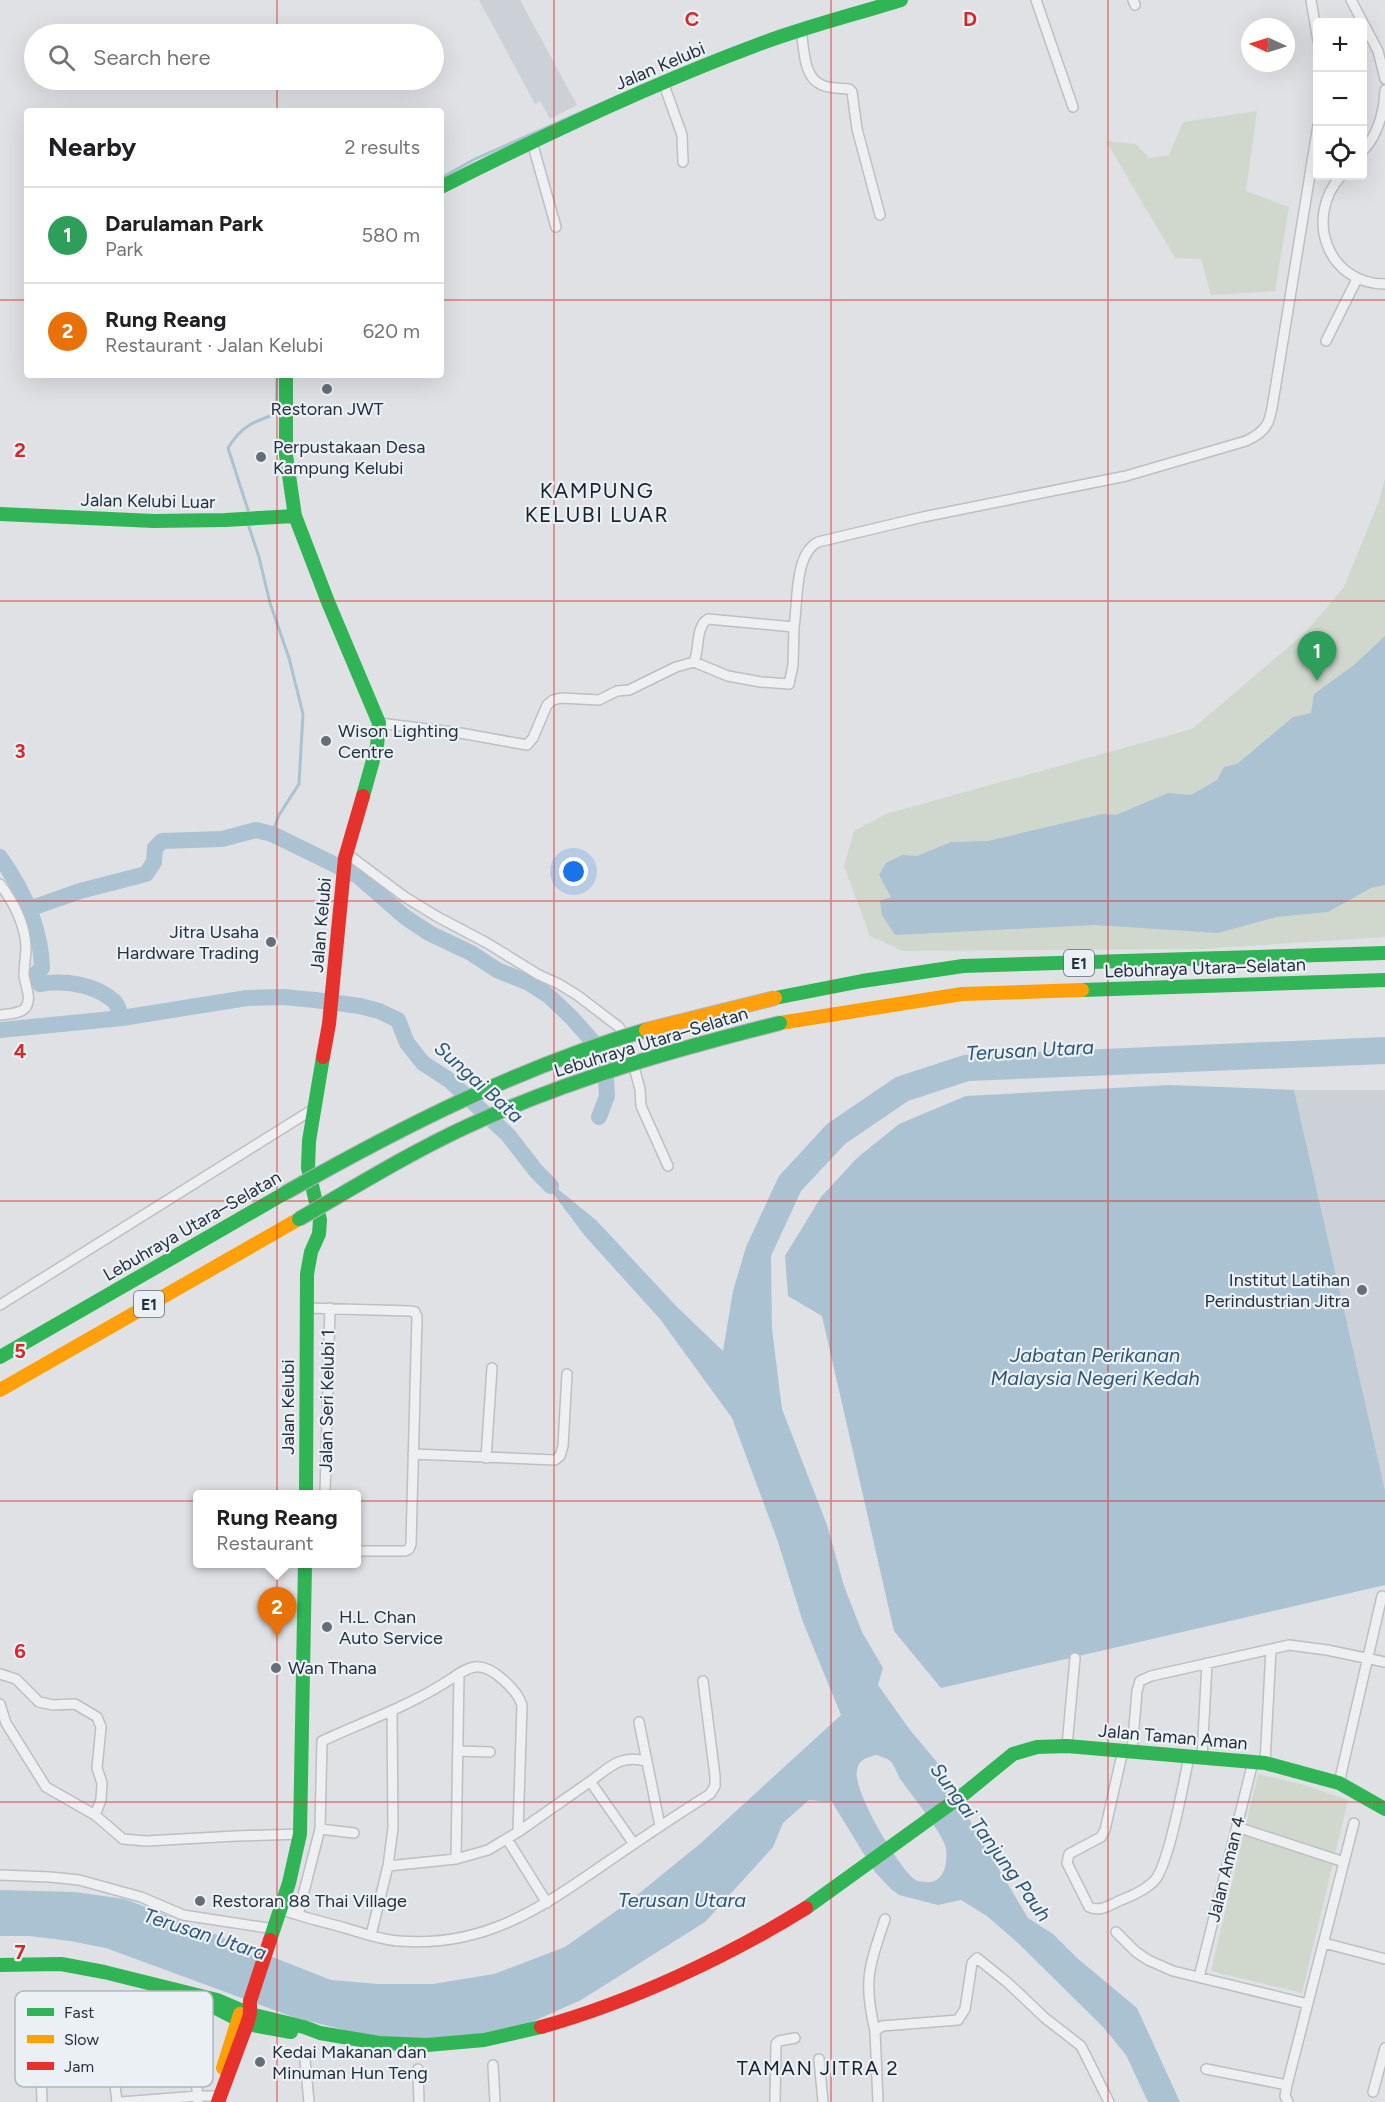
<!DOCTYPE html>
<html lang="en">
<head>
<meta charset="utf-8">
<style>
	body { margin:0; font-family:Figtree,sans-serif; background:#f2f2f2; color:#202124 }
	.controls { position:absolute; right:18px; top:18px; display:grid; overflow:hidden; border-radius:6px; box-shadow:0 6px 24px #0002 }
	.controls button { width:54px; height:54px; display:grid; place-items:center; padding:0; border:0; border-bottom:2px solid #e0e0e0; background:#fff; color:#202124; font:30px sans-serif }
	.compass { position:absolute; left:1241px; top:18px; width:54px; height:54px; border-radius:50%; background:#fff; box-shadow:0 6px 24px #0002; rotate:274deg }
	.you { position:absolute; left:574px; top:872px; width:21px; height:21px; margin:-15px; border:4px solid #fff; border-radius:50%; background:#1a73e8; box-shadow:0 0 0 9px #1a73e833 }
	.badge { display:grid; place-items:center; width:39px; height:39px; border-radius:50%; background:#0b8043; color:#fff; font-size:20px; font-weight:700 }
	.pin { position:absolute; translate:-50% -50px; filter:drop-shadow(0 2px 3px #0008) }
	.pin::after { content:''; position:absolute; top:32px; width:21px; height:18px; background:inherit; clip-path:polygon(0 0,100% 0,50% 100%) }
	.popup { position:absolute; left:193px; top:1490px; width:168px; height:78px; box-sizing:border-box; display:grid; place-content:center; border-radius:6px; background:#fff; filter:drop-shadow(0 2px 4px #0005); font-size:20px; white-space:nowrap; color:#757577 }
	.popup b { font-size:22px; color:#202124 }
	.popup::after { content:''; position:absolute; left:50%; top:100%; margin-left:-12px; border:12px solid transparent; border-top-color:#fff }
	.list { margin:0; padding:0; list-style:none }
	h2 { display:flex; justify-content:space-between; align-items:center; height:78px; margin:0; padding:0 24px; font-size:26px }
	h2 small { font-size:20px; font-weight:400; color:#757577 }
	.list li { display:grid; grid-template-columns:39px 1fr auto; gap:18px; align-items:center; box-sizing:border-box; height:96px; padding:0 24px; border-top:2px solid #e0e0e0 }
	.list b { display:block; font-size:22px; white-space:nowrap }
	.list p { margin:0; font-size:20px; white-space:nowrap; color:#757577 }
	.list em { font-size:20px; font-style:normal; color:#757577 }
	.icon { flex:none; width:33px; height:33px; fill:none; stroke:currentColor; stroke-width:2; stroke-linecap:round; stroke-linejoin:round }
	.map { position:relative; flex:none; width:1385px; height:2102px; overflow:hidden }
	.search { position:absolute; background:#fff; box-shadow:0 6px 24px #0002; left:24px; top:24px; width:420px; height:66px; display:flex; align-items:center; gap:15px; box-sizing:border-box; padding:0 21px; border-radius:33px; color:#757577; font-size:22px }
	.panel { position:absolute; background:#fff; box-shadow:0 6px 24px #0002; left:24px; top:108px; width:420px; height:270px; border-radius:6px }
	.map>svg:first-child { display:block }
	.built { fill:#ccd1d8 }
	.green { fill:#d0d8ce }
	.water { fill:#aac2d2; fill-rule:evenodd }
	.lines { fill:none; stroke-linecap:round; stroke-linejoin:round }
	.stream { stroke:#aac2d2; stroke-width:3 }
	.river { stroke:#aac2d2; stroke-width:16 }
	.street-casing { stroke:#bdbfc2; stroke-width:12 }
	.street { stroke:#eeeff1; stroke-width:9 }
	.fast { stroke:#30b455; stroke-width:14 }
	.slow { stroke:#ff9f0a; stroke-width:14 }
	.jam { stroke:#e5322d; stroke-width:14 }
	.fast-bridge-casing { stroke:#b1b4b9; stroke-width:16; stroke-linecap:butt }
	.slow-bridge-casing { stroke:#b1b4b9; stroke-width:16; stroke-linecap:butt }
	.fast-bridge { stroke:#30b455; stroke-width:14 }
	.slow-bridge { stroke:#ff9f0a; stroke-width:14 }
	.grid { fill:none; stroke:#d62828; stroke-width:1.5; stroke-opacity:0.55 }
	.poi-dot { fill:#666f78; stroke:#ebf0f5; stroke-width:2 }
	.labels { text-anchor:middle; stroke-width:4.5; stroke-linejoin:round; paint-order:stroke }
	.shield { fill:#ebf0f5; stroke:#606a75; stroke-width:1.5 }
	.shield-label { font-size:16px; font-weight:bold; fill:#25313e }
	.street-label { font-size:18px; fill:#25313e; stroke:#ebf0f5 }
	.poi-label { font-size:18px; fill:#25313e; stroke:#ebf0f5; text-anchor:start }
	.water-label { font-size:20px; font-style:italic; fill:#2d5474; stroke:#ebf0f5 }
	.neighbourhood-label { font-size:20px; letter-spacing:1.5px; fill:#17222e; stroke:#ebf0f5 }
	.quarter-label { font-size:21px; letter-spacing:1.5px; fill:#17222e; stroke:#ebf0f5 }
	.key { fill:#ebf0f5; stroke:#b0b7be; stroke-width:1.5 }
	.key-label { font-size:16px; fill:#25313e }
	.grid-label { font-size:20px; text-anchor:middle; font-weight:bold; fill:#d62828; stroke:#ebf0f5; stroke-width:4.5; stroke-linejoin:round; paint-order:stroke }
</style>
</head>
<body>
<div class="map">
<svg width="1385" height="2102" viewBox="0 0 1385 2102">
	<rect width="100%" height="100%" fill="#dfe1e4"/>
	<!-- built -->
	<path class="built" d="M479,0H520L577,105L550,119L540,101L535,104Z
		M1294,1090H1385V1490Z"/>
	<!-- green -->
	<path class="green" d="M1257,111L1246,191L1289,207L1275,291L1211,295L1201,259L1175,258L1106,141L1136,144L1149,158L1169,155L1183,122Z
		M1385,478V937L1203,949L903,951L870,936L844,866L854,831L886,814L1192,729L1305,633L1344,587L1379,501Z
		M1258,1774L1301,1784L1348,1800L1302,1993L1211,1971Z"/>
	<!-- water -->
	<path class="water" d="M1385,636V885L1371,888L1328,912L1277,917L1218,933L1095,925L895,935L882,915L880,901L891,897L879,875L886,863L902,855L917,856L951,842L988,841L1102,814L1116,815L1168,793L1191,795L1217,780L1224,767L1237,764L1293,717L1311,713L1314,694L1354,665Z
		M1385,1037V1064L969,1081L908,1101L845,1144L801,1191L771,1256L772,1329L782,1409L827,1525L844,1586L862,1632L883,1668L878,1685L910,1730L946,1773L941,1777L963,1809L1028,1918L1053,1934L1077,1958L1137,2008L1180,2102H1148L1126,2055L1103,2027L1018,1943L987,1916L961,1900L938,1905L899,1895L891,1889L875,1872L832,1802L809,1800L783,1823L773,1847L705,1922L581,2000L507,2033L435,2040L376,2038L293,2017L106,1948L70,1941L30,1936H0V1890L74,1892L125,1899L331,1980L378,1984H433L494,1974L565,1947L626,1904L701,1843L841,1715L803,1622L777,1539L732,1418L660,1319L585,1236L536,1171L597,1221L676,1306L723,1351L733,1291L746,1247L779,1176L827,1124L896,1077L964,1055ZM877,1755C881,1757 887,1758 890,1761C895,1765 897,1775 901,1780C910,1793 945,1836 946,1849C948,1863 944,1884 926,1882C920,1881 917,1882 913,1878C897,1864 852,1790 857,1770C859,1759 867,1757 877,1755Z
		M1170,1085L1294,1090L1385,1490V1585L941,1688L894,1631L822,1316L788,1296L785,1256L821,1197L857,1158L899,1124L966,1096Z"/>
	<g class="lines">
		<!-- stream -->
		<path class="stream" d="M441,178L475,159L618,96
			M248,510L228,448C241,426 253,422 276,414L277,375
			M249,527L259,557L270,603L289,658L303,714L299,784L279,815L272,834"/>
		<!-- river -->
		<path class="river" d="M0,857C24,891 41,927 42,968L34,976L40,984C65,980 94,984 114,1001C118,1005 120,1013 122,1018
			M29,909L80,891L146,874L154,862L155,848L162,841L222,839L256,830L272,834L358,876L405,917L429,933L471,953L497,970L529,983L549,996L571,1017L595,1044L605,1064L607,1096L599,1117
			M0,1030L122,1018L247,998L283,997L315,1000L360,1006L379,1011L398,1020L407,1043L423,1063L449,1080L508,1135L536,1171L551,1186"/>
		<!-- street casing -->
		<g class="street-casing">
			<path id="street" d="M1036,0L1073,107
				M1133,0L1135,5
				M1311,0L1318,41
				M1351,0L1378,51L1385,79
				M801,30C804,46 803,76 820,84C828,89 840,88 849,89L852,92L857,129L880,215
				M663,82L682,135L683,162
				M532,142L556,227
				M1362,152C1378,135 1384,112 1385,90
				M1341,176C1304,217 1327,284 1385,284
				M1326,341L1357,279
				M694,662L728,676L761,682L789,684L793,665L794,627
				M379,723L460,733L527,745L533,738L547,705L553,700L561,698L599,700L617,691L629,690L676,667L694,662C700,649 695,627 708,619L794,627C798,603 794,554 818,542L923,517L1126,476L1246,441C1273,429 1270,416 1275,390L1318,125
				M346,853L405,897L436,916L487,943L539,975L559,984L577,995L619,1027L623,1033L630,1053L640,1089L641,1106L668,1166
				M0,884C14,903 25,923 26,947C26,956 24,966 24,975C25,986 32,997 26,1007C21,1014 8,1014 0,1015
				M0,1305L315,1108
				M306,1308L410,1311L415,1312L417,1317L411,1544L409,1549L405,1551H356
				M413,1454L555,1460L560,1456L563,1446L567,1374
				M486,1458L492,1368
				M325,1494L330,1308
				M0,1674L16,1679L39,1702L53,1705L75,1704L97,1717L101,1727L97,1768L102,1783L101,1800L95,1815
				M0,1704L6,1723L46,1787L95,1815L123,1839L146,1841L236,1836L300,1834
				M639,1722L660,1826
				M1067,1746L1075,1658
				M1123,1750L1105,1830L1101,1837L1069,1854L1067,1863L1089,1907C1099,1912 1109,1906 1119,1901C1131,1896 1146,1890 1155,1880C1169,1864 1184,1781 1189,1756
				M458,1751L490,1752
				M1132,1751L1137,1691L1140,1681L1151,1676L1289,1645L1327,1650L1385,1662
				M1202,1757L1207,1663
				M1265,1763L1271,1649
				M588,1783C608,1769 619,1754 645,1761
				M1339,1783L1382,1596
				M1237,1827L1344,1862
				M320,1829L354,1833
				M507,1839L547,1903
				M456,1859L459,1674
				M388,1866L456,1859L488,1850L518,1832L588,1783L592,1784L634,1844
				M0,1875L50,1877L79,1880L141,1897L183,1915L274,1929
				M280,1909C301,1917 324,1922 345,1928C363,1933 381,1940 399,1941C482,1948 538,1910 603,1865C638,1841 673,1817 710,1794L715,1786V1776L703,1681
				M298,1915L320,1829L322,1741C363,1722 404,1708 443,1684C452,1679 464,1668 475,1667C492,1665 517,1690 522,1705L518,1832
				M1116,1932L1136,1952L1148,1960L1173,1971L1308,2004
				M371,1935L388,1866L393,1828L392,1712
				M1324,1943L1385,1959
				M1199,1977L1253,1762
				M190,2016L198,2100
				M108,2025L117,2102
				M875,2031C863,1981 869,1967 885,1919
				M40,2038L42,2102
				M819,2059L823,2102
				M305,2060L309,2102
				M493,2065L495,2102
				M418,2069L419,2102
				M1206,2069L1287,2085
				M1373,2092L1385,2048
				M121,2102L198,2096H219
				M775,2102L776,2044L779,2041L795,2038
				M878,2102L875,2031L882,2026L958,2020L965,2009L972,1963L977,1958L1008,1983L1045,2018L1081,2046L1109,2102
				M1288,2102L1285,2096L1287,2085L1354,1823"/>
		</g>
		<!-- street -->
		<use href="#street" class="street"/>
		<!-- fast -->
		<path class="fast" d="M441,187C544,135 649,85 757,45C804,27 853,15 901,0
			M286,375V455L295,516L328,602L379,723L377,746L363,796
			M0,514L154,521L225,520L295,516
			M1082,990L1385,980
			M775,998L862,981L963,966L1385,953
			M0,1357L285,1193
			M306,1494L307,1274L311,1252L319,1234L320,1220L308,1168L309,1141L323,1057
			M806,1908L964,1794L1013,1754L1037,1747L1067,1746L1265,1763L1339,1783L1385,1809
			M270,1940L289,1883L300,1834L305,1564
			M0,1965L61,1964L104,1972L217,2000L250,2014L304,2027L320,2033L379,2043L427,2045L484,2040L541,2027
			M208,2004L247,2024L291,2032"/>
		<!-- slow -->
		<path class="slow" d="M780,1023L962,994L1082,990
			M0,1390L299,1219
			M223,2068L240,2014"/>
		<!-- jam -->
		<path class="jam" d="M323,1057L329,1024L345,858L363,796
			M541,2027C631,2002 727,1957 806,1908
			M218,2102L247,2024L250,2014V2001L270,1940"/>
		<!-- fast-bridge casing -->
		<g class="fast-bridge-casing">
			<path id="fast-bridge" d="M285,1193C400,1128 519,1067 646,1030
				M299,1219C355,1187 411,1152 470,1125C569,1079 674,1050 780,1023"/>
		</g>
		<!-- slow-bridge casing -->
		<g class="slow-bridge-casing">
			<path id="slow-bridge" d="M646,1030L775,998"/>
		</g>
		<!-- fast-bridge -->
		<use href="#fast-bridge" class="fast-bridge"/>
		<!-- slow-bridge -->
		<use href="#slow-bridge" class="slow-bridge"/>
	</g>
	<!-- grid -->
	<path class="grid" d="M277,0V34M554,0V2102M831,0V2102M1108,0V2102M277,80V111M0,300H27M441,300H1385M277,375V2102M0,601H1385M0,901H1385M0,1201H1385M0,1501H1385M0,1802H1385"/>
	<!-- markers -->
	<g class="poi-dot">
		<circle cx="327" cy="389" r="6"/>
		<circle cx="261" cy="457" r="6"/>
		<circle cx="326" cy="741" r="6"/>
		<circle cx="271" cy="942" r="6"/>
		<circle cx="1362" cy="1290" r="6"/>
		<circle cx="327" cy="1627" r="6"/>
		<circle cx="276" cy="1668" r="6"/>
		<circle cx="200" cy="1901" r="6"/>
		<circle cx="260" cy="2062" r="6"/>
	</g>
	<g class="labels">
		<!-- shield labels -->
		<g class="shield">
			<rect x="1064" y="950" width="30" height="26" rx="4.5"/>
			<rect x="134" y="1291" width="30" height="26" rx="4.5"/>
		</g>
		<g class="shield-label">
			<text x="1079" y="969">E1</text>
			<text x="149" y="1310">E1</text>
		</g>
		<!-- street labels -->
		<g class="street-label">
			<text transform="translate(660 66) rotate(-23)" y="6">Jalan Kelubi</text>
			<text transform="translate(148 501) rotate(1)" y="6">Jalan Kelubi Luar</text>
			<text transform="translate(321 925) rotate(-85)" y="6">Jalan Kelubi</text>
			<text transform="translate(1205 968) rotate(-2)" y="6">Lebuhraya Utara–Selatan</text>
			<text transform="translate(651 1042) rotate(-17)" y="6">Lebuhraya Utara–Selatan</text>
			<text transform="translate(192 1226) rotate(-30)" y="6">Lebuhraya Utara–Selatan</text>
			<text transform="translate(327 1401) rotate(-89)" y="6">Jalan Seri Kelubi 1</text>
			<text transform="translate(288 1407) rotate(-90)" y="6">Jalan Kelubi</text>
			<text transform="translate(1173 1737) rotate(5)" y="6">Jalan Taman Aman</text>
			<text transform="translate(1226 1869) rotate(-76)" y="6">Jalan Aman 4</text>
		</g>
		<!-- poi labels -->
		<g class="poi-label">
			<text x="327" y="415" text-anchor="middle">Restoran JWT</text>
			<text x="273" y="453">Perpustakaan Desa<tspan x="273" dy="21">Kampung Kelubi</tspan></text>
			<text x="338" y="737">Wison Lighting<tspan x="338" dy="21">Centre</tspan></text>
			<text x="259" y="938" text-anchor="end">Jitra Usaha<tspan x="259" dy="21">Hardware Trading</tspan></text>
			<text x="1350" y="1286" text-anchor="end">Institut Latihan<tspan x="1350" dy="21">Perindustrian Jitra</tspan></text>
			<text x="339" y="1623">H.L. Chan<tspan x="339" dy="21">Auto Service</tspan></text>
			<text x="288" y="1674">Wan Thana</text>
			<text x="212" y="1907">Restoran 88 Thai Village</text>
			<text x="272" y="2058">Kedai Makanan dan<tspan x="272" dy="21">Minuman Hun Teng</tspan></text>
		</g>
		<!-- water labels -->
		<g class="water-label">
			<text transform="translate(1030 1050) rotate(-3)" y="7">Terusan Utara</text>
			<text transform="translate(479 1082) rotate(42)" y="7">Sungai Bata</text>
			<text x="1095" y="1362">Jabatan Perikanan<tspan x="1095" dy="23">Malaysia Negeri Kedah</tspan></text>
			<text transform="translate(991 1842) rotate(54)" y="7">Sungai Tanjung Pauh</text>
			<text x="682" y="1907">Terusan Utara</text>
			<text transform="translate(205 1934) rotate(18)" y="7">Terusan Utara</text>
		</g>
		<!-- neighbourhood labels -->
		<g class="neighbourhood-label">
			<text x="818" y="2075">TAMAN JITRA 2</text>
		</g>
		<!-- quarter labels -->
		<g class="quarter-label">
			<text x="597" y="498">KAMPUNG<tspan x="597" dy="24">KELUBI LUAR</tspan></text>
		</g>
	</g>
	<!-- legend -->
	<rect x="15" y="1991" width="198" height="96" rx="9" class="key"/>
	<rect x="27" y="2008" width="27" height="8" fill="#30b455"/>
	<rect x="27" y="2035" width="27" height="8" fill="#ff9f0a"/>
	<rect x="27" y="2062" width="27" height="8" fill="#e5322d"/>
	<g class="key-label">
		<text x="64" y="2018">Fast</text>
		<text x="64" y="2045">Slow</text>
		<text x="64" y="2072">Jam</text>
	</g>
	<g class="grid-label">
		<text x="692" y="26">C</text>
		<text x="970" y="26">D</text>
		<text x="20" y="457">2</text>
		<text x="20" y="758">3</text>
		<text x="20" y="1058">4</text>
		<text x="20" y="1358">5</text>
		<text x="20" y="1658">6</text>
		<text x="20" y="1959">7</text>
	</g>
</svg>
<div class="controls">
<button>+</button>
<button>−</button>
<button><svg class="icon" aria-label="locate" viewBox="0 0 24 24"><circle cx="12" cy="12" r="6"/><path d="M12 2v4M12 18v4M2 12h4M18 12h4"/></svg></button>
</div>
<svg class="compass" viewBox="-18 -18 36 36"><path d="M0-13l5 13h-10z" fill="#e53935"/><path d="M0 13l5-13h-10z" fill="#757577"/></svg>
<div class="you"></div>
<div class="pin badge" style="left:1317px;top:681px;background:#2e9e5b">1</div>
<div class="pin badge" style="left:277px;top:1637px;background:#e8710a">2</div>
<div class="popup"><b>Rung Reang</b>Restaurant</div>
<div class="search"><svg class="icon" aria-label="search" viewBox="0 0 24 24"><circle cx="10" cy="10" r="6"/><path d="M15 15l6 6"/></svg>Search here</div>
<section class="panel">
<h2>Nearby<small>2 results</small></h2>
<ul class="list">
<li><span class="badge" style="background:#2e9e5b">1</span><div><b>Darulaman Park</b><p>Park</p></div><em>580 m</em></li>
<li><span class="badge" style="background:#e8710a">2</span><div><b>Rung Reang</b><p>Restaurant · Jalan Kelubi</p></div><em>620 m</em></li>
</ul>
</section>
</div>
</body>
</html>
